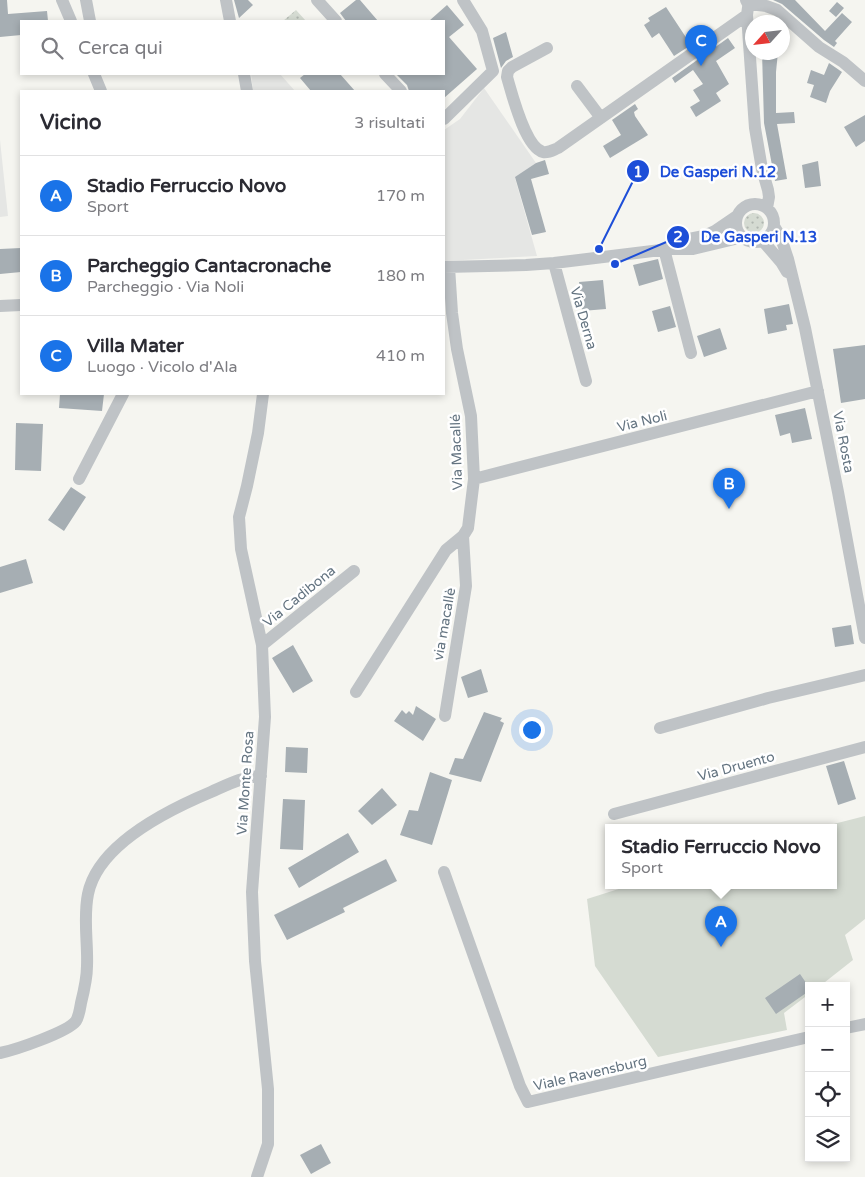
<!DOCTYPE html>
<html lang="it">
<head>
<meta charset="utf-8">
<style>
	body { margin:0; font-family:"Varela Round",sans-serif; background:#f7f7f7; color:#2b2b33 }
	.controls { position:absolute; right:15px; bottom:15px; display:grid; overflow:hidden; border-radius:0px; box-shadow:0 2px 8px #0003 }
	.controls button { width:45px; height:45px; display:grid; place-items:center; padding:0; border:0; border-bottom:1px solid #e1e1e2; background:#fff; color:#2b2b33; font:25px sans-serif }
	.compass { position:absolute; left:745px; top:15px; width:45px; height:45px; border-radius:50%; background:#fff; box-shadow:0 2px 8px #0003; rotate:243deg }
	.you { position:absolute; left:531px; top:729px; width:18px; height:18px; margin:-12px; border:4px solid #fff; border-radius:50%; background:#1a73e8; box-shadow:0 0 0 8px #1a73e833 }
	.badge { display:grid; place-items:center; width:32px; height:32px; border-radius:50%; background:#1a73e8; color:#fff; font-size:16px; font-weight:700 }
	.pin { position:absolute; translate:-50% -41px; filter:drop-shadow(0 1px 2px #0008) }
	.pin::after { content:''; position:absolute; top:26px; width:18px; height:15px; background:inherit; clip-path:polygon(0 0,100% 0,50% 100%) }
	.popup { position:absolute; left:605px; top:824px; width:232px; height:65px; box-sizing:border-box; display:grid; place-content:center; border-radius:0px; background:#fff; filter:drop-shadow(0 1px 4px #0005); font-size:16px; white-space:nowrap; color:#7c7c81 }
	.popup b { font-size:19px; color:#2b2b33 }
	.popup::after { content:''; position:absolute; left:50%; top:100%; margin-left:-10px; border:10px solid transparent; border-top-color:#fff }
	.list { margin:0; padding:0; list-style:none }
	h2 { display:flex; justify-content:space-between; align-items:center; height:65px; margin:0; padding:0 20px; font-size:21px }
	h2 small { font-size:16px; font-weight:400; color:#7c7c81 }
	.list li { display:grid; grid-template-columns:32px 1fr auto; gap:15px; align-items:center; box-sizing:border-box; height:80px; padding:0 20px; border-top:1px solid #e1e1e2 }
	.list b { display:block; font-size:19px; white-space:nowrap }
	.list p { margin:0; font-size:16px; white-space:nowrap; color:#7c7c81 }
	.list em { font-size:16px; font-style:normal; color:#7c7c81 }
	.icon { flex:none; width:28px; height:28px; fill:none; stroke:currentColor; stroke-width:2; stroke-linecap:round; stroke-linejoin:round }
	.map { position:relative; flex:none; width:865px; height:1177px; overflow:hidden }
	.search { position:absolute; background:#fff; box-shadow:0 2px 8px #0003; left:20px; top:20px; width:425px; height:55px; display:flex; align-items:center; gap:12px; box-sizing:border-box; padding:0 18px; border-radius:0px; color:#7c7c81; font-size:19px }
	.panel { position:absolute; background:#fff; box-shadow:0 2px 8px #0003; left:20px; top:90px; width:425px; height:305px; border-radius:0px }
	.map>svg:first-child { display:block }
	.built { fill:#e5e6e4 }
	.grass { fill:url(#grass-dots) }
	.garden { fill:#d5dbd2 }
	.building { fill:#a6aeb3 }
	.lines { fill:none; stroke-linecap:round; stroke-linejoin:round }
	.minor { stroke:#bfc3c6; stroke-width:12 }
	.labels { text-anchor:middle; stroke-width:5; stroke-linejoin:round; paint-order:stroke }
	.street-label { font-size:14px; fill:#647481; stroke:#fff }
	.leader { fill:none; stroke:#1d4ed8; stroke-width:2 }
	.callout-dot { fill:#1d4ed8; stroke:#fff; stroke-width:2 }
	.mark-label { font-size:15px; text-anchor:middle; font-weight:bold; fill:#fff }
	.callout-label { font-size:15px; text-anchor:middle; font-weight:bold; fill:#1d4ed8; stroke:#fff; stroke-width:5; stroke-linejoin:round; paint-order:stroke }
</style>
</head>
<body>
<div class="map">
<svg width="865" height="1177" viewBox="0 0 865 1177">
	<defs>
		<pattern id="grass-dots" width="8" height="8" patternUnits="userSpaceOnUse" patternTransform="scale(1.25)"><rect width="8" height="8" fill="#d5dbd2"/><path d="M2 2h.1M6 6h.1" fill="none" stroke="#b0b6b0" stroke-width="1.8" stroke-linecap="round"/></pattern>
	</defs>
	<rect width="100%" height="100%" fill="#f5f5f0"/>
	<!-- built -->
	<path class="built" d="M251,74H280L295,91H253Z
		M484,88L536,163L515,178L537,256L444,261V130L460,119Z
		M0,140L8,216L0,217Z"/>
	<!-- grass -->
	<path class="grass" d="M296,10L306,21H283Z
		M744 223a10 10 0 1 1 20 0a10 10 0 1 1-20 0Z"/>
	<!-- garden -->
	<path class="garden" d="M865,816V919L845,935L853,960L820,986H809V994L784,1013L787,1030L658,1057L595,966L587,899L628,886H834V828H818Z"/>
	<!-- building -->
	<path class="building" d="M0,0H7L8,14L47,11L48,21H21V35L0,37Z
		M234,0H248L253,5L239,18Z
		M356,0H360L378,21H346L340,13Z
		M773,0H795L825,31L842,13L852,22L835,41L837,43L834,47L824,40L782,4Z
		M837,2L844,8L836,17L829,11Z
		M447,5L464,25L449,37L477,69L444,98V91H409L407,85L396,74H444V21H429Z
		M666,7L691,45L674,56L659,33L652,38L644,25L650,21L648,18Z
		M767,15L773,17L777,22H765Z
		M506,32L513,57L506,61L501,68L493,38Z
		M728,38L735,48L716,61L729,84L716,93L721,101L696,117L690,107L700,101L693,90L703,84L693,70L675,83L672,78Z
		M762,52H778L776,72V113L794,112L795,123L777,124L787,179L775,181L764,123Z
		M829,63L842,72L830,91L826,103L810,97L814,85L807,83L811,70L824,75Z
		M305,74H340L355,91H311L300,78Z
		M635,104L638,109L634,112L635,116L648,135L610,158L603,146L621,135L612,120Z
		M865,115V141L856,147L844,127Z
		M545,160L549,174L531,179L546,232L532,235L515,177L536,163Z
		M818,161L821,186L805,188L802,165Z
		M21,248V272L0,274V249Z
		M658,259L663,279L639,286L633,265Z
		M603,280L606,309L582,311L579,282Z
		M789,304L793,324L786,325L787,330L768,334L764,309Z
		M670,306L676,327L658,332L652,311Z
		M720,328L727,349L704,357L697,336Z
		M865,345V399L841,403L833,349Z
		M60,394H104L102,411L59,408Z
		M805,408L812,439L792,443L790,433L780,436L775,415Z
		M16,423L43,424L41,471L15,470Z
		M71,487L86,497L64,531L48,520Z
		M26,559L33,583L0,593V567Z
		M851,625L854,644L835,647L832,628Z
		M293,645L313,681L293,693L272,658Z
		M481,669L488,692L468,698L461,677Z
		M416,706L436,719L423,741L394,721L402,710L406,714L409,711L413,715Z
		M484,712L502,718L500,721L504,723L481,782L449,774L455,758L463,759Z
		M286,747L308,748L307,773L285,772Z
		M844,761L856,799L838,805L826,766Z
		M430,772L452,780L432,845L400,835L409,810L418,811Z
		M382,788L397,805L372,825L358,811Z
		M283,799L305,800L303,850L280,849Z
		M348,833L359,852L299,888L288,868Z
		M386,859L397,881L343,908L345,912L287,940L274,915Z
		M800,974L809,987V991L776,1014L765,998Z
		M321,1144L331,1163L311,1174L300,1155Z"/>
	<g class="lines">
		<!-- minor -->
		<path class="minor" d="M62,0L71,21
			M86,0L90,21
			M226,0L230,21
			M317,0L336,21
			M746,0L748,4L766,6L777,10L819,47L843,62L865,81
			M749,0L747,15L755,128L762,169L768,190L769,197L767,208
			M547,48L512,67L508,71L507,77C512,94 525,147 543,152C549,153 553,150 558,148L747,15
			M94,74L101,91
			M244,74L247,91
			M385,74L401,91
			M577,86L601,118
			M444,119L493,71L482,31L463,0
			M736 223a19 19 0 1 1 38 0a19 19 0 1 1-38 0Z
			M774,226L781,238L788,259L805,328L838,492L865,638
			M762,240L781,262L787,272
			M664,249L691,353
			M669,249L684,240L704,236L715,231L737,216
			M554,263L586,381
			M444,267L526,265L554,263L669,249H693L743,237
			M0,306L21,305
			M79,479L123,394
			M474,479L818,391
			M262,645L354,571
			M356,692L446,550L463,536L468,528L474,479L471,416L457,349L452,313L449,267
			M445,716L466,586L463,536
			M660,728L768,698L865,675
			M614,814L865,747
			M444,872L520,1086L528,1102L809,1037
			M846,1028L865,1024
			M0,1053C15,1050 68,1032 76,1021C79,1016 80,1009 81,1003C84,991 87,979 87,966C88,942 83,918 88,894C98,844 168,810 211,792C227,785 244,776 261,776
			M257,1177L268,1144V1089L255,961L252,892L265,717L262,645L241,549L239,517L247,486L258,433L263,394"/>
	</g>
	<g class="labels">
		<!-- street labels -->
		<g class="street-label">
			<text transform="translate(584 318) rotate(74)" y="5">Via Derna</text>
			<text transform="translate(642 421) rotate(-14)" y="5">Via Noli</text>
			<text transform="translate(844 442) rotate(79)" y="5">Via Rosta</text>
			<text transform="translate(456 452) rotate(-92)" y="5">Via Macallé</text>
			<text transform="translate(299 596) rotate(-39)" y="5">Via Cadibona</text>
			<text transform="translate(444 624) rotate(-80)" y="5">via macallè</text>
			<text transform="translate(736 766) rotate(-15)" y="5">Via Druento</text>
			<text transform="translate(245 783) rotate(-86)" y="5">Via Monte Rosa</text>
			<text transform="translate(590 1073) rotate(-13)" y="5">Viale Ravensburg</text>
		</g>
	</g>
	<!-- callouts -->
	<path class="leader" d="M599 249L638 171M615 264L678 237"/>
	<g class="callout-dot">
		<circle cx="599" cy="249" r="5"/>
		<circle cx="615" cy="264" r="5"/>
		<circle cx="638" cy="171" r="12"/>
		<circle cx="678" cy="237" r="12"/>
	</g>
	<g class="mark-label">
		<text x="638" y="177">1</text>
		<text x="678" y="242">2</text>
	</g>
	<g class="callout-label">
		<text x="718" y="177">De Gasperi N.12</text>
		<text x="759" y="242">De Gasperi N.13</text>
	</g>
</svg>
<div class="controls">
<button>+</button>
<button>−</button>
<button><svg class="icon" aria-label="locate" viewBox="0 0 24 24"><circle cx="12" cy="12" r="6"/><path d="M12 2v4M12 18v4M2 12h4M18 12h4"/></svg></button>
<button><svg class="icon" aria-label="layers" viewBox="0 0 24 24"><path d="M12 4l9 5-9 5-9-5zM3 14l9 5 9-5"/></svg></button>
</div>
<svg class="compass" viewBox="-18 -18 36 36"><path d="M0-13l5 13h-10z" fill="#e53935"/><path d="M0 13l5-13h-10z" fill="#7c7c81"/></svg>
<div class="you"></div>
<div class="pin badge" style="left:721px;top:947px">A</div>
<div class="popup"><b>Stadio Ferruccio Novo</b>Sport</div>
<div class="pin badge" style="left:729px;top:509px">B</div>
<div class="pin badge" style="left:701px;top:66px">C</div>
<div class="search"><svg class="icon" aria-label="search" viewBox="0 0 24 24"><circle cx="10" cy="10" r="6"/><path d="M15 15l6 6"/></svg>Cerca qui</div>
<section class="panel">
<h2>Vicino<small>3 risultati</small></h2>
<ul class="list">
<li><span class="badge">A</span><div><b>Stadio Ferruccio Novo</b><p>Sport</p></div><em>170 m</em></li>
<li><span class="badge">B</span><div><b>Parcheggio Cantacronache</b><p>Parcheggio · Via Noli</p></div><em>180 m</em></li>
<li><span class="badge">C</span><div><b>Villa Mater</b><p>Luogo · Vicolo d'Ala</p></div><em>410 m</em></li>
</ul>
</section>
</div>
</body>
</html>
